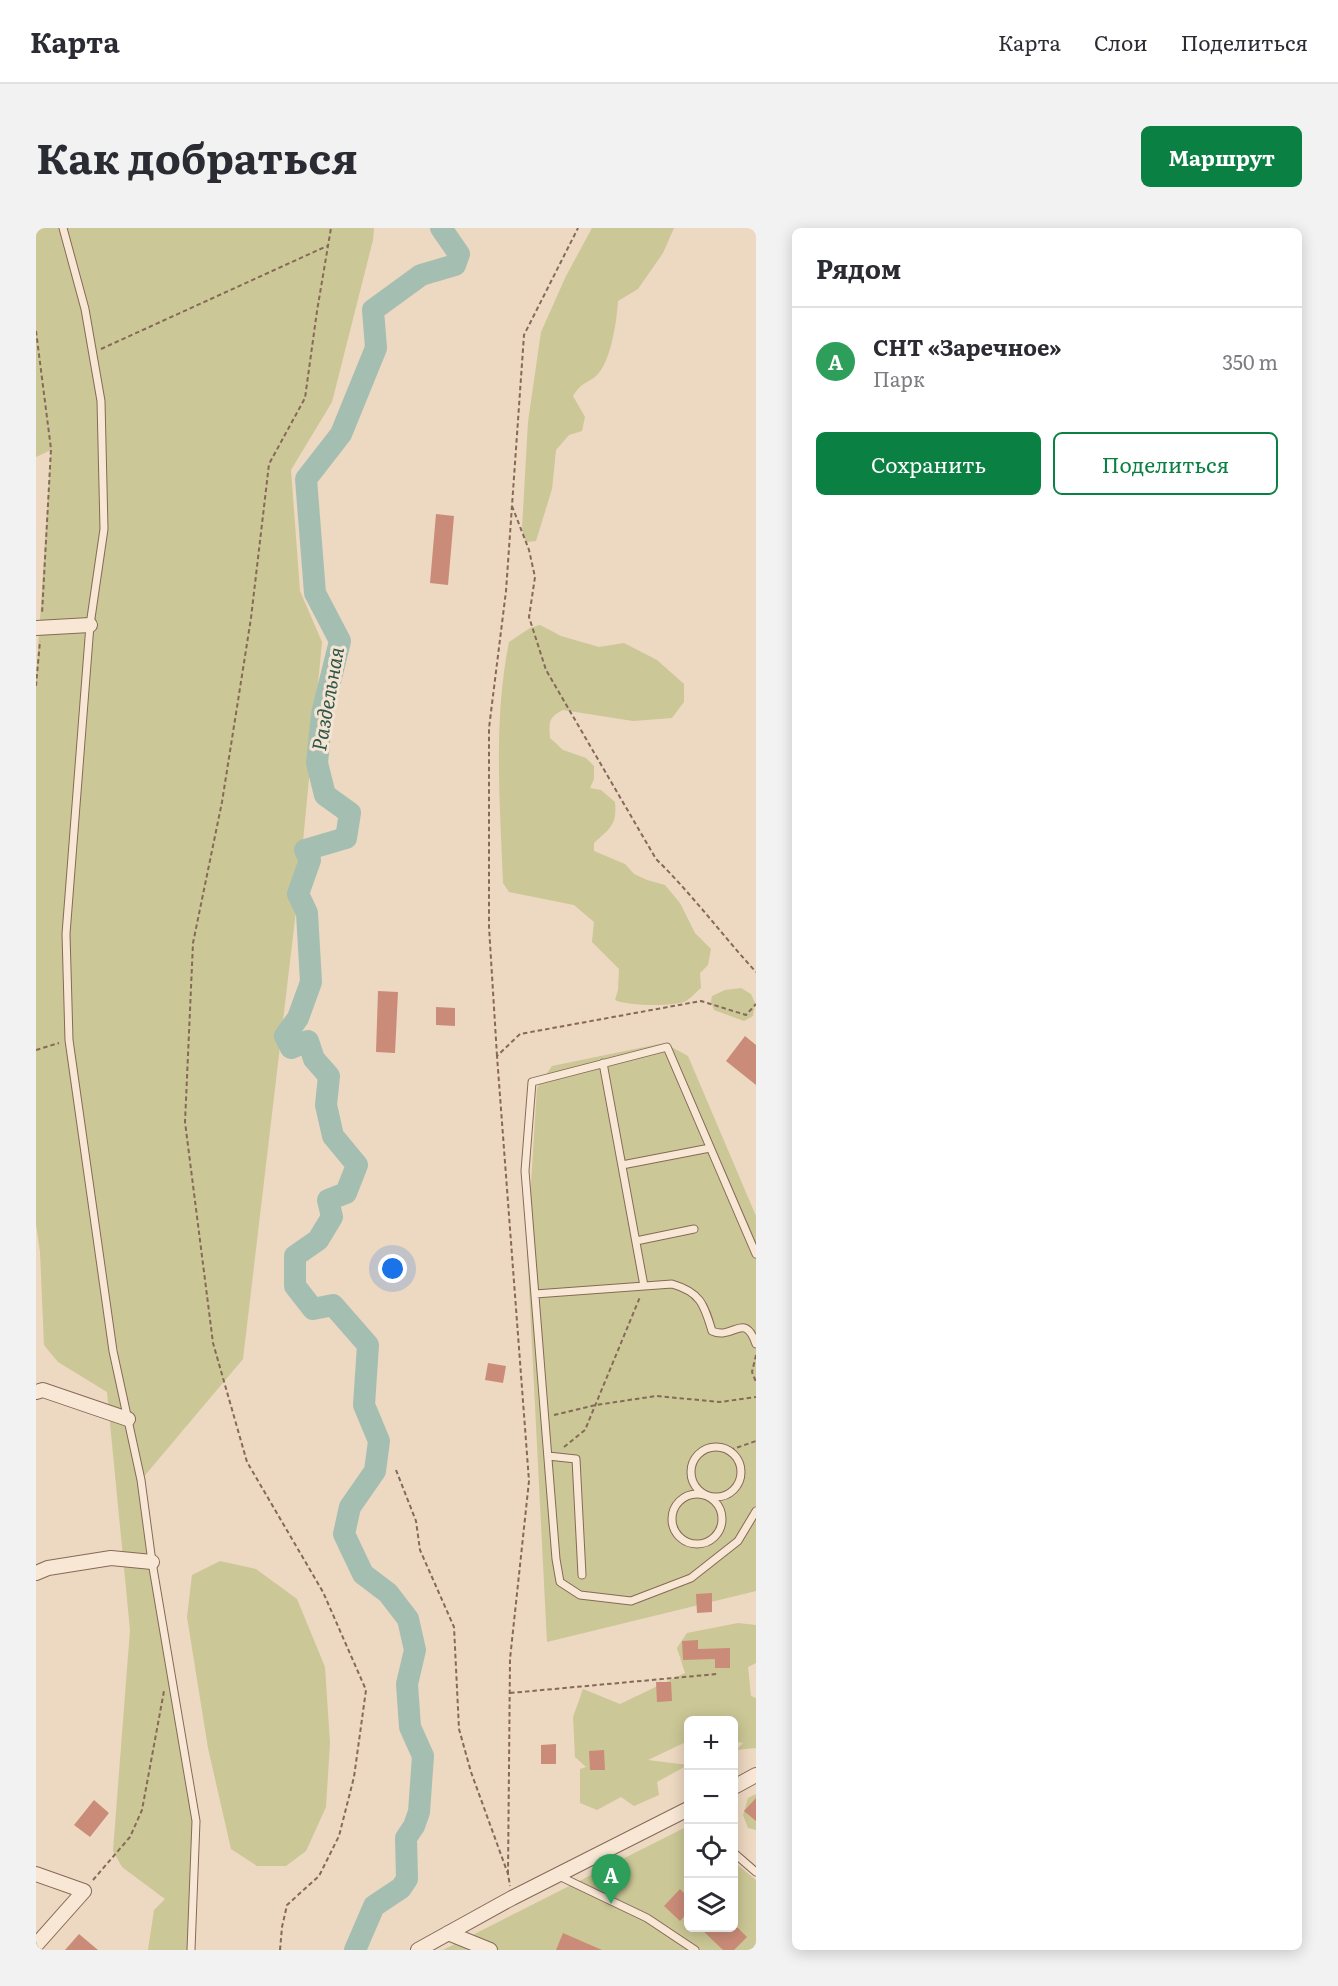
<!DOCTYPE html>
<html lang="ru">
<head>
<meta charset="utf-8">
<style>
	body { margin:0; font-family:Literata,serif; background:#f2f2f3; color:#2b2b33 }
	.controls { position:absolute; right:18px; bottom:18px; display:grid; overflow:hidden; border-radius:9px; box-shadow:0 3px 15px #0003 }
	.controls button { width:54px; height:54px; display:grid; place-items:center; padding:0; border:0; border-bottom:2px solid #e1e1e2; background:#fff; color:#2b2b33; font:30px sans-serif }
	.you { position:absolute; left:357px; top:1041px; width:21px; height:21px; margin:-15px; border:4px solid #fff; border-radius:50%; background:#1a73e8; box-shadow:0 0 0 9px #1a73e833 }
	.badge { display:grid; place-items:center; width:39px; height:39px; border-radius:50%; background:#0b8043; color:#fff; font-size:20px; font-weight:700 }
	.pin { position:absolute; translate:-50% -50px; filter:drop-shadow(0 2px 3px #0008) }
	.pin::after { content:''; position:absolute; top:32px; width:21px; height:18px; background:inherit; clip-path:polygon(0 0,100% 0,50% 100%) }
	.list { margin:0; padding:0; list-style:none }
	h2 { display:flex; justify-content:space-between; align-items:center; height:78px; margin:0; padding:0 24px; font-size:26px }
	h2 small { font-size:20px; font-weight:400; color:#7c7c81 }
	.list li { display:grid; grid-template-columns:39px 1fr auto; gap:18px; align-items:center; box-sizing:border-box; height:108px; padding:0 24px; border-top:2px solid #e1e1e2 }
	.list b { display:block; font-size:22px; white-space:nowrap }
	.list p { margin:0; font-size:20px; white-space:nowrap; color:#7c7c81 }
	.list em { font-size:20px; font-style:normal; color:#7c7c81 }
	.actions { display:flex; gap:12px; padding:18px 24px }
	.actions a { flex:1; padding:14px 0; border:2px solid #0b8043; border-radius:9px; text-align:center; font-size:21px; color:#0b8043 }
	.actions .main { background:#0b8043; color:#fff }
	.icon { flex:none; width:33px; height:33px; fill:none; stroke:currentColor; stroke-width:2; stroke-linecap:round; stroke-linejoin:round }
	.map { position:relative; flex:none; width:720px; height:1722px; overflow:hidden; border-radius:9px }
	header { display:flex; align-items:center; gap:36px; box-sizing:border-box; height:84px; padding:0 30px; background:#fff; border-bottom:2px solid #e1e1e2 }
	header strong { font-size:28px }
	nav { display:flex; gap:33px; margin-inline-start:auto; font-size:21px }
	.intro { display:flex; align-items:center; justify-content:space-between; box-sizing:border-box; height:144px; padding:0 36px }
	h1 { margin:0; font-size:42px }
	.button { padding:15px 27px; border-radius:9px; background:#0b8043; color:#fff; font-size:21px; font-weight:700 }
	main { display:flex; gap:36px; padding:0 36px }
	aside { flex:1; background:#fff; border-radius:9px; box-shadow:0 3px 15px #0003 }
	.map>svg:first-child { display:block }
	.green { fill:#cbc796 }
	.lines { fill:none; stroke-linecap:round; stroke-linejoin:round }
	.river { stroke:#a4bfb2; stroke-width:22 }
	.building { fill:#ca8c78 }
	.lane-casing { stroke:#866959; stroke-width:9 }
	.street-casing { stroke:#866959; stroke-width:16 }
	.path { stroke:#866959; stroke-width:2; stroke-dasharray:4.5 3; stroke-linecap:butt }
	.lane { stroke:#f8e7d4; stroke-width:7 }
	.street { stroke:#f8e7d4; stroke-width:14 }
	.labels { text-anchor:middle; stroke-width:6; stroke-linejoin:round; paint-order:stroke }
	.water-label { font-size:20px; font-style:italic; fill:#2d564c; stroke:#f5e4d1 }
</style>
</head>
<body>
<header>
<strong>Карта</strong>
<nav><a>Карта</a><a>Слои</a><a>Поделиться</a></nav>
</header>
<div class="intro"><h1>Как добраться</h1><a class="button">Маршрут</a></div>
<main>
<div class="map">
<svg width="720" height="1722" viewBox="0 0 720 1722">
	<rect width="100%" height="100%" fill="#edd8c1"/>
	<!-- green -->
	<path class="green" d="M0,0H338L337,12L296,174L255,242L264,363L286,414L262,666L207,1131L105,1252L160,1593L155,1722H112L118,1682L129,1671L86,1639L77,1623L94,1402L71,1164L22,1134L8,1117L4,1024L0,996V453L15,222L0,229Z
		M556,0H638L627,25L602,61L582,73C581,92 575,132 562,146C552,156 546,153 537,168L549,189L546,203L533,207L520,222L516,261L500,313L490,314L486,301L492,194L505,104L530,48Z
		M504,397L525,408L563,419L588,415L621,432L648,456V474L636,490L597,493L527,482C512,489 513,495 514,510L527,522L550,530L558,538V551L554,560L565,562L579,574C581,596 575,600 558,615V623L589,636L598,646L611,652L629,657L644,675L659,705L675,721L672,737L664,745L665,760C660,764 655,770 650,773C638,779 591,778 579,772L582,762L583,741L556,714L558,694L538,677L473,664L467,655C464,575 457,494 473,414L494,400Z
		M705,760L715,766L719,775L717,788L708,793L678,782L675,774L676,768L689,762Z
		M628,815L652,828L720,988V1363L511,1414L491,1020L501,860L516,838Z
		M184,1333L220,1341L261,1371L289,1439L294,1515L290,1579L270,1623L250,1638H221L195,1621L172,1520L151,1389L156,1347Z
		M702,1395L720,1397V1435L712,1439L715,1468L720,1470V1520L700,1522L707,1515L698,1513V1492H652V1513L612,1532L652,1537L621,1554L623,1567L598,1578L585,1569L561,1582L544,1575V1541L550,1539L539,1529L537,1489L547,1461L584,1476L649,1445L641,1420L651,1405Z
		M720,1566V1602L712,1600L707,1587L712,1570Z
		M652,1598V1700H698V1634L720,1652V1722H407Z"/>
	<g class="lines">
		<!-- river -->
		<path class="river" d="M319,1722L338,1678L365,1660L371,1651L370,1610L378,1598L383,1584L387,1528L374,1499L371,1456L379,1422L372,1391L352,1365L327,1346L308,1306L314,1279L339,1243L343,1213L328,1177L332,1117L297,1077L277,1081L259,1058V1028L282,1012L296,989L292,972L310,965L321,937L297,908L290,877L293,848L278,831L272,813L255,820L249,808L262,790L275,754L271,685L262,666L274,632L269,622L310,610L314,585L289,567L281,535L286,486L304,413L279,365L270,251L305,206L340,120L337,82L385,47L419,37L423,26L405,0"/>
	</g>
	<!-- building -->
	<path class="building" d="M400,286L418,288L412,357L394,355Z
		M342,763L362,764L359,825L340,824Z
		M400,779L419,780V798L400,797Z
		M709,808L720,817V857L690,833Z
		M452,1135L470,1138L467,1155L449,1152Z
		M676,1365V1384L661,1385L660,1366Z
		M662,1412V1421L694,1420V1440H679V1431L647,1432L646,1413Z
		M620,1454H635L636,1473L621,1474Z
		M520,1516V1536H505V1517Z
		M568,1522L569,1542H554L553,1523Z
		M720,1570V1593L708,1583Z
		M58,1572L73,1585L54,1609L38,1597Z
		M644,1661L652,1669V1684L644,1693L628,1678Z
		M664,1700H702L711,1709L698,1722H687Z
		M527,1705L566,1722H520Z
		M43,1706L62,1722H29Z"/>
	<g class="lines">
		<!-- lane casing -->
		<g class="lane-casing">
			<path id="lane" d="M27,0L49,81L65,173L68,301L54,397L30,706L33,812L77,1123L105,1252L116,1334L160,1593L155,1722
				M567,835L608,1058
				M586,937L674,920
				M600,1013L658,1001
				M720,1026L631,819L496,854L489,943L520,1331L524,1354L544,1367L595,1373L655,1350L702,1313L720,1283
				M499,1066L636,1056C664,1064 668,1076 676,1103C697,1113 708,1082 720,1116
				M655 1244a25 25 0 1 1 50 0a25 25 0 1 1-50 0Z
				M512,1228L540,1231L546,1347
				M636 1291a25 25 0 1 1 50 0a25 25 0 1 1-50 0Z
				M698,1625L720,1644
				M521,1647L611,1690L659,1722"/>
		</g>
		<!-- street casing -->
		<g class="street-casing">
			<path id="street" d="M0,400L54,397
				M0,1164L7,1162L92,1191
				M0,1345L12,1340L75,1330L116,1334
				M698,1559L720,1547
				M0,1646L48,1663L0,1717
				M412,1705L454,1722
				M382,1722L476,1670L652,1581"/>
		</g>
		<!-- path -->
		<path class="path" d="M0,103L15,221L6,386
			M65,121L291,18
			M476,278L493,322L499,349L493,389L510,442L620,631C656,666 686,707 720,744
			M0,458L4,413
			M0,822L23,815
			M461,828L453,699V500L470,363L488,107L542,0
			M720,1127L716,1144L720,1154
			M518,1187L560,1177L620,1168L684,1174L720,1169
			M528,1219L549,1202L604,1069
			M694,1222L720,1213
			M360,1242L380,1293L384,1322L418,1399L423,1501L435,1544L472,1646L474,1658
			M474,1465L681,1446
			M472,1646L474,1431L493,1253L461,828L484,806L665,773L710,787L720,776
			M57,1652L94,1609L106,1582L128,1463
			M244,1722L246,1699L251,1677L283,1648L303,1608L318,1549L330,1462L287,1364L211,1234L177,1115L149,894L157,715L186,574L204,460L215,390L233,236L269,170L281,83L295,0"/>
		<!-- lane -->
		<use href="#lane" class="lane"/>
		<!-- street -->
		<use href="#street" class="street"/>
	</g>
	<g class="labels">
		<!-- water labels -->
		<g class="water-label">
			<text transform="translate(292 471) rotate(-80)" y="7">Раздельная</text>
		</g>
	</g>
</svg>
<div class="controls">
<button>+</button>
<button>−</button>
<button><svg class="icon" aria-label="locate" viewBox="0 0 24 24"><circle cx="12" cy="12" r="6"/><path d="M12 2v4M12 18v4M2 12h4M18 12h4"/></svg></button>
<button><svg class="icon" aria-label="layers" viewBox="0 0 24 24"><path d="M12 4l9 5-9 5-9-5zM3 14l9 5 9-5"/></svg></button>
</div>
<div class="you"></div>
<div class="pin badge" style="left:575px;top:1676px;background:#2e9e5b">A</div>
</div>
<aside>
<h2>Рядом<small></small></h2>
<ul class="list">
<li><span class="badge" style="background:#2e9e5b">A</span><div><b>СНТ «Заречное»</b><p>Парк</p></div><em>350 m</em></li>
</ul>
<div class="actions"><a class="main">Сохранить</a><a>Поделиться</a></div>
</aside>
</main>
</body>
</html>
